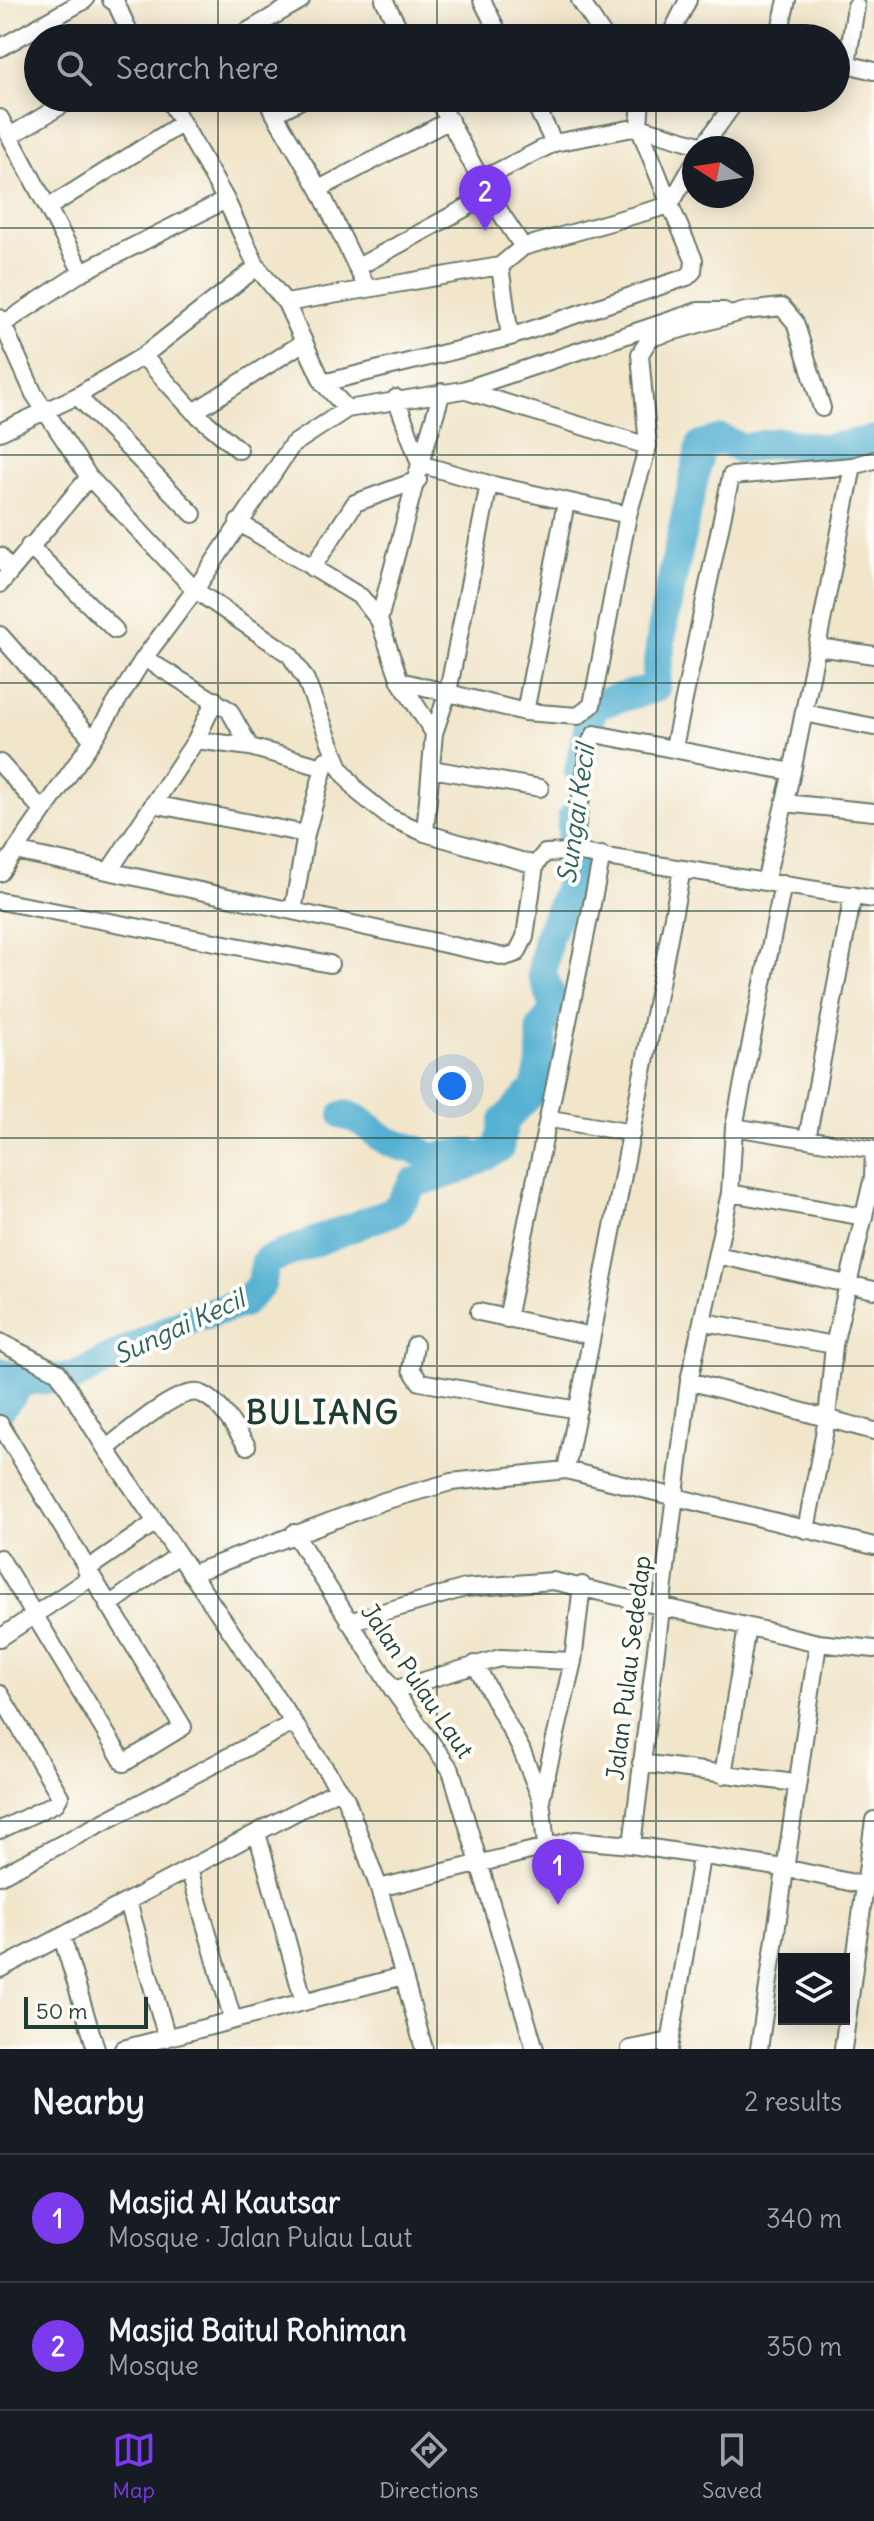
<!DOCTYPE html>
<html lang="en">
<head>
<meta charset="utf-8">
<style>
	body { margin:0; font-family:Delius,sans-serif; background:#242831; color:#f1f3f6 }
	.controls { position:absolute; right:24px; bottom:24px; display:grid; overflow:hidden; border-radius:0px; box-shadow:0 4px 20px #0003 }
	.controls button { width:72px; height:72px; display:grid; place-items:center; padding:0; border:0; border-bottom:2px solid #363941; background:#171b24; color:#f1f3f6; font:40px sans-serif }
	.compass { position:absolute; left:682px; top:136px; width:72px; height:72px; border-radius:50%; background:#171b24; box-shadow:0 4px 20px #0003; rotate:282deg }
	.scale { position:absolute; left:24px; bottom:20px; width:124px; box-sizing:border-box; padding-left:8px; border:4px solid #1f3d34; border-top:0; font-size:22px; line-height:28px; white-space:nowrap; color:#1f3d34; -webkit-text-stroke:6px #fdfcf7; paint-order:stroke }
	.you { position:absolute; left:452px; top:1086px; width:28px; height:28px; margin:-20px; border:6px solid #fff; border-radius:50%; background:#1a73e8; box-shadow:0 0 0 12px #1a73e833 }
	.badge { display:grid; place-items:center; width:52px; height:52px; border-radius:50%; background:#7c3aed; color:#fff; font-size:26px; font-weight:700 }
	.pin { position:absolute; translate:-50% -66px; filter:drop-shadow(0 2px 4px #0008) }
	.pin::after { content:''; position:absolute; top:42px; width:28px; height:24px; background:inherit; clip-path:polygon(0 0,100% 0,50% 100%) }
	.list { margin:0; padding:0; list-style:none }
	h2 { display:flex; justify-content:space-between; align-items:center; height:104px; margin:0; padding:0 32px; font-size:34px }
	h2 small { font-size:26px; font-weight:400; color:#9ea1a6 }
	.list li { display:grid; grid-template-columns:52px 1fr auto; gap:24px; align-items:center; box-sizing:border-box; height:128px; padding:0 32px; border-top:2px solid #363941 }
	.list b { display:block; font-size:30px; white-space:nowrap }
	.list p { margin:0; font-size:26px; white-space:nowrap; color:#9ea1a6 }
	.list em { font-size:26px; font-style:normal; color:#9ea1a6 }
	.icon { flex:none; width:44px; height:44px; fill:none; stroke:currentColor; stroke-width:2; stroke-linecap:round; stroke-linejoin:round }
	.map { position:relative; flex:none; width:874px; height:2049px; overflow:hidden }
	.search { position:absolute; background:#171b24; box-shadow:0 4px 20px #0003; left:24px; right:24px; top:24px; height:88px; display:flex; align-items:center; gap:20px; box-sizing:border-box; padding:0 28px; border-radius:44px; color:#9ea1a6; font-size:30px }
	.sheet { height:360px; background:#171b24 }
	nav { display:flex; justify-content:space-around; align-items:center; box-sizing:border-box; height:112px; border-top:2px solid #363941; background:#171b24; font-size:22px; color:#9ea1a6 }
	nav a { display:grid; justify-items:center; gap:4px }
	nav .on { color:#7c3aed }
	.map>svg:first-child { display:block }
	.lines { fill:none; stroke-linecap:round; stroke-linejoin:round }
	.river { stroke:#54b1d2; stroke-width:30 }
	.minor-casing { stroke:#687868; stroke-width:20 }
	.minor { stroke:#fff; stroke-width:16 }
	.grid { fill:none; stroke:#1f3d34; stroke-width:2; stroke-opacity:0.55 }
	.labels { text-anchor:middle; stroke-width:8; stroke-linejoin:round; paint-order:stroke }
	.street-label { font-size:24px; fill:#1f3d34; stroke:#fdfcf7 }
	.water-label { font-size:26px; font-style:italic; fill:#2f6063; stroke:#fdfcf7 }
	.district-label { font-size:32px; font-weight:bold; letter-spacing:2px; fill:#1f3d34; stroke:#fdfcf7 }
</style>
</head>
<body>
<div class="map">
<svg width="874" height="2049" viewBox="0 0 874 2049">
	<rect width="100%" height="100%" fill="#fdfcf7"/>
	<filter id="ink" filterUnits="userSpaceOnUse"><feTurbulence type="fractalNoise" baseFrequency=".0125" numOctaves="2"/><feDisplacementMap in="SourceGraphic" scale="16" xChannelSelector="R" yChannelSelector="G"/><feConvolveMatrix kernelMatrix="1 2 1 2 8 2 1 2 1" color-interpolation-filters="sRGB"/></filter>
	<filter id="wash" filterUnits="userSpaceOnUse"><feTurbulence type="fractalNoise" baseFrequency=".006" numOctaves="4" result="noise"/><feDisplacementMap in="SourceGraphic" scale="32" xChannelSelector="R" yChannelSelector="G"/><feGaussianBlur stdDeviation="1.8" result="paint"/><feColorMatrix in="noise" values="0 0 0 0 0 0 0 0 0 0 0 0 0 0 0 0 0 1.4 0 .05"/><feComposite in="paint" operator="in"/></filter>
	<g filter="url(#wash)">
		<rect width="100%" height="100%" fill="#f1e5ca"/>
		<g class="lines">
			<!-- river -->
			<path class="river" d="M579,771L593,705L655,688L664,617L701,445L722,439L742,449L779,442L825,449L874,440
				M344,1115C366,1119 372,1133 388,1141C404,1149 413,1145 430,1158L469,1153
				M0,1372L23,1381L74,1377L193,1318L243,1303L261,1285L266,1261L396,1210L413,1183L458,1170L499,1148L504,1121L535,1089L542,1060L541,1028L556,1009L542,974L548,937L572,880V818
				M0,1409L23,1381"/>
		</g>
	</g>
	<g filter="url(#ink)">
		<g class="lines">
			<!-- minor casing -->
			<g class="minor-casing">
				<path id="minor" d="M111,0L116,3L132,38
					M384,0L404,38
					M482,0L501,38
					M580,0L605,38
					M236,38L301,0
					M669,38L688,0
					M778,38L787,0
					M0,48L85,0
					M836,61L874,71
					M847,64L856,6
					M168,98L226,200L257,267L286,303L323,383L347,409
					M265,98L319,189L367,288
					M437,98L489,195L523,247L670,205L639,127L703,146
					M532,98L554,143
					M276,113L305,98
					M0,118L82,272
					M10,136L74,98
					M702,148L738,98
					M483,179L554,143L639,127L641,98
					M319,189L450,120
					M49,207L181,124
					M500,266L510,337
					M358,267L489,195
					M286,303L500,266L523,247
					M0,318L34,394L89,477L195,590L290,655L306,680L340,768L358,792L389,817L425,833L535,865L545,853L574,852L874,899
					M0,326L82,272L226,200
					M143,356L194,412L239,450
					M323,383L510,337L687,277L693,271L694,260L670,205L694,163
					M463,390L698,311H724
					M442,392L420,464L489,484L628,515
					M77,396L193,514
					M194,412L304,342
					M0,432L77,396L143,356L257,267
					M238,522L361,597L379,620L400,681L434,733
					M29,546L115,630
					M0,556L9,570
					M312,568L355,503L418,480
					M0,584L89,477
					M379,620L420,464L396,398
					M0,635L93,740
					M818,647L874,655
					M144,658L229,710L250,747L322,767
					M400,681L525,712L578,716L592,705L628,515L648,446L640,354L650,338L745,311L782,307L795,322L822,408
					M525,712L566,502
					M804,713L874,727
					M196,740L250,747
					M674,747L731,476L853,466L874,460
					M0,763L43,811
					M432,769L540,788
					M784,803L874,812
					M153,804L306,834
					M425,833L434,733L448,692L489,484
					M15,851L505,957L517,953L525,937L535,865
					M577,853L576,830L589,744L595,734L792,772
					M109,871L196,740L215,700
					M0,873L93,740L144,658L195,590L292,445L347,409L463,390L648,446
					M765,882L792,772L853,466
					M0,901L330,964
					M293,911L306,834L326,760
					M551,1119L632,1133
					M734,1127L874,1150
					M807,1139L853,895
					M730,1193L864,1217
					M717,1255L874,1290
					M479,1312L592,1336
					M507,1319L602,855
					M704,1322L834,1345
					M0,1342L58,1372L106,1449L346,1799L379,1888L424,2049
					M415,1345L411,1369L420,1382L578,1410
					M689,1381L874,1431
					M0,1424L183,1727L124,1763L0,1558
					M106,1449C124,1435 180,1384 202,1394C221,1402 235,1429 247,1446
					M566,1470L682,870
					M806,1530L827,1419L834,1345L873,1177L874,1151
					M294,1533L393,1690L451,1770L535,2049
					M86,1570L156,1522
					M191,1574L384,1501L451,1482L566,1470L874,1546
					M108,1606L178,1555
					M349,1622L465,1588L553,1581L818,1643L874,1649
					M0,1638L91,1577
					M475,1664L521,1749L541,1799L546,1845
					M393,1690L500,1658L573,1661
					M0,1694L60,1796L56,1803L0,1830
					M641,1763L795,1783
					M723,1775L747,1627
					M541,1799L573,1661L582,1585
					M257,1833L304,2002
					M632,1845L689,1381L730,1193L734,1127L783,884
					M189,1869L233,2020
					M0,1876L293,1723
					M379,1888L575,1840L632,1845L784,1868L863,1885
					M128,1902L167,2038
					M62,1937L96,2049
					M0,1969L339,1789
					M123,2049L403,1976
					M630,2049L670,2041
					M669,2049L701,1857
					M759,2049L818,1643
					M843,2049L874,1820"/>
			</g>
			<!-- minor -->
			<use href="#minor" class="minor"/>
		</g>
	</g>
	<!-- grid -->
	<path class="grid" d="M218,0V38M437,0V38M656,0V38M218,98V2049M437,98V2049M656,98V2049M0,228H874M0,455H874M0,683H874M0,911H874M0,1138H874M0,1366H874M0,1594H874M0,1821H874"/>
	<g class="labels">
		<!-- street labels -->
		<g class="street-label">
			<text transform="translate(629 1668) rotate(-83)" y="8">Jalan Pulau Sededap</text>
			<text transform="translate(417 1681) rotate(56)" y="8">Jalan Pulau Laut</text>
		</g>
		<!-- water labels -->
		<g class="water-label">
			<text transform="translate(576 814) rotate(-82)" y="9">Sungai Kecil</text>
			<text transform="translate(179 1327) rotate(-25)" y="9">Sungai Kecil</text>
		</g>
		<!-- district labels -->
		<g class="district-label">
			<text x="323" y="1424">BULIANG</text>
		</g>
	</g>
</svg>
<div class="controls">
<button><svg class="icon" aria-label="layers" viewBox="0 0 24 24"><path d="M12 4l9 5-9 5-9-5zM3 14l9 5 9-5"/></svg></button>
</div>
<svg class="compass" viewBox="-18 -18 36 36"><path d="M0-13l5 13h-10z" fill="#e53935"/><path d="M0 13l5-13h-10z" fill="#9ea1a6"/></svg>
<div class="scale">50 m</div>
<div class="you"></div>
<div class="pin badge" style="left:558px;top:1905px">1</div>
<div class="pin badge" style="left:485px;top:231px">2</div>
<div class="search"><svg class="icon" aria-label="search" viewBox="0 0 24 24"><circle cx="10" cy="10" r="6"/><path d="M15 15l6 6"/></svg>Search here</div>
</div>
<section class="sheet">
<h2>Nearby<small>2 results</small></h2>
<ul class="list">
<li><span class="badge">1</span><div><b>Masjid Al Kautsar</b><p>Mosque · Jalan Pulau Laut</p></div><em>340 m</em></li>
<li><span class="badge">2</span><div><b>Masjid Baitul Rohiman</b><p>Mosque</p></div><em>350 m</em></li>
</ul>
</section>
<nav>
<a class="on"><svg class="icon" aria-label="map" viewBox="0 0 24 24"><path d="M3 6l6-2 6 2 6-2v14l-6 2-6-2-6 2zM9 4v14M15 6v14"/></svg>Map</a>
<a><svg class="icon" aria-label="directions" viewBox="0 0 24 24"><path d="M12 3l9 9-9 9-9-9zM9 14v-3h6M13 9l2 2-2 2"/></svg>Directions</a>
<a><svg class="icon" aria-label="saved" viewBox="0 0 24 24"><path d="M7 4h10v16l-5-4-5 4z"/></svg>Saved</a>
</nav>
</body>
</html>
